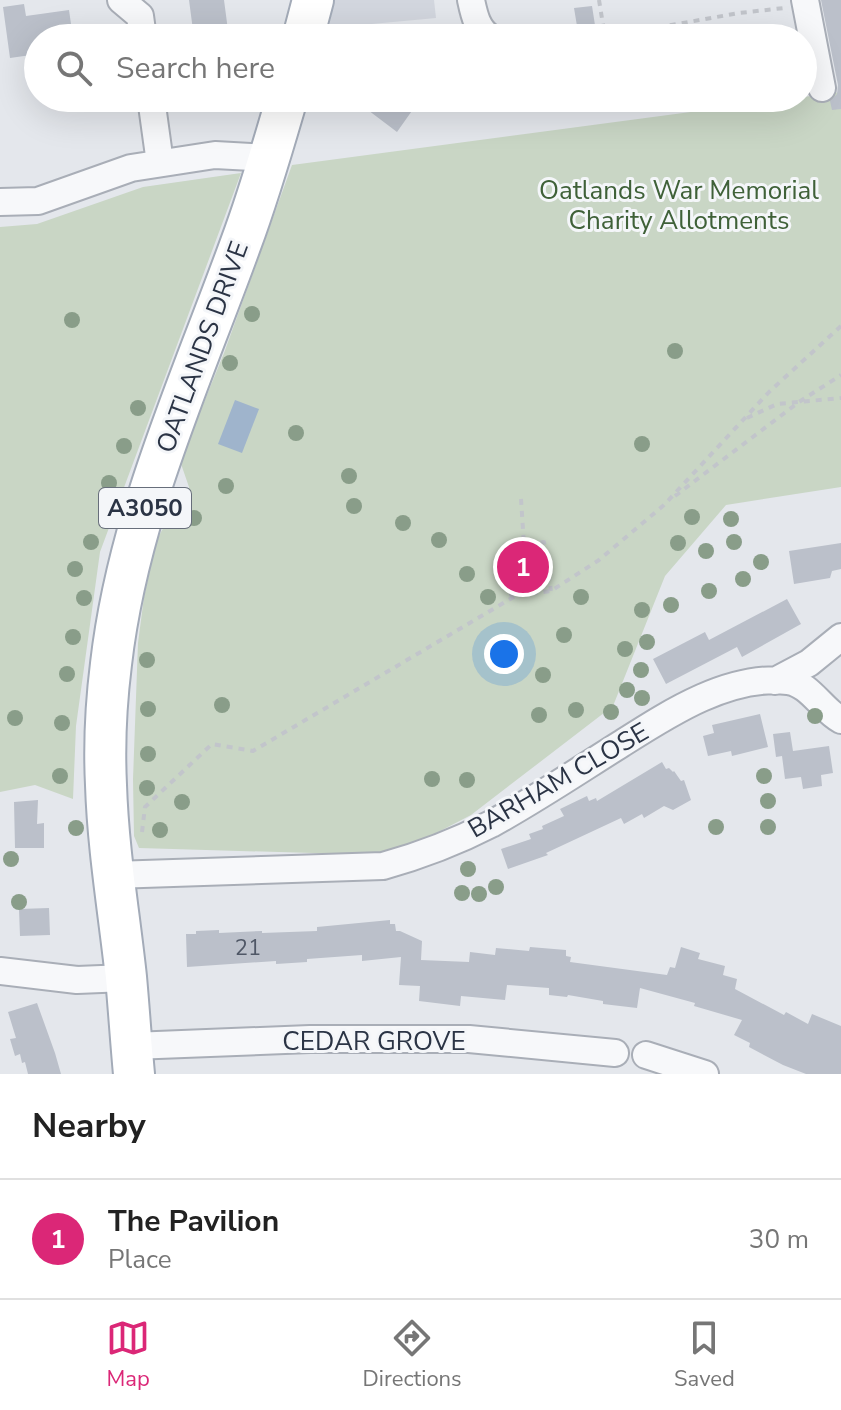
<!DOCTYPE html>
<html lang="en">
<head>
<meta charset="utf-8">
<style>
	body { margin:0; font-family:"Nunito Sans",sans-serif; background:#f2f2f2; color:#222 }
	.you { position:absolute; left:504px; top:654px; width:28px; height:28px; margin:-20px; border:6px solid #fff; border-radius:50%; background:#1a73e8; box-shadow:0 0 0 12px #1a73e833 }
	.badge { display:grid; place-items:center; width:52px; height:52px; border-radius:50%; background:#db2777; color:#fff; font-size:26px; font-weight:700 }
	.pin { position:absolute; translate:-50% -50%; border:4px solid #fff; box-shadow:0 2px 8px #0006 }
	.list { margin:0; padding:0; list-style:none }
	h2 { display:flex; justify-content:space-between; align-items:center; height:104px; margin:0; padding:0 32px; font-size:34px }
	h2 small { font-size:26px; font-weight:400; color:#767676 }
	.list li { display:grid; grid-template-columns:52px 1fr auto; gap:24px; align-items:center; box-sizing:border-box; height:120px; padding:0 32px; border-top:2px solid #e0e0e0 }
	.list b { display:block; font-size:30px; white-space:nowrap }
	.list p { margin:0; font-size:26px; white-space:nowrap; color:#767676 }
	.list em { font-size:26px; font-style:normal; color:#767676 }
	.icon { flex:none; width:44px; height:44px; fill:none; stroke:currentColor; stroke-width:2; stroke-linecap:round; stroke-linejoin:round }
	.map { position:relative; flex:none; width:841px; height:1074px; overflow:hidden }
	.search { position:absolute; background:#fff; box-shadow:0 8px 32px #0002; left:24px; right:24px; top:24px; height:88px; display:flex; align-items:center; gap:20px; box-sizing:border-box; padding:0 28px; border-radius:44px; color:#767676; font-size:30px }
	.sheet { height:224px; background:#fff }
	nav { display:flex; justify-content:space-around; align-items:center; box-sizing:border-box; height:112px; border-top:2px solid #e0e0e0; background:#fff; font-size:22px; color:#767676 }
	nav a { display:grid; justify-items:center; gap:4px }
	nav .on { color:#db2777 }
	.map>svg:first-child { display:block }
	.built { fill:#d2d6de }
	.green { fill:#c9d6c5 }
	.water { fill:#9fb4cc }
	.building { fill:#bbc0ca }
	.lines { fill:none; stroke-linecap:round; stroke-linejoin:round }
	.street-casing { stroke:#a9aeb7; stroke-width:30 }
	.primary-casing { stroke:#a3abb8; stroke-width:44 }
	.path { stroke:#c2c5cb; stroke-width:4; stroke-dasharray:6 6; stroke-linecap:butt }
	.street { stroke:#f7f8fa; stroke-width:26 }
	.primary { stroke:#fff; stroke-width:40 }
	.tree { fill:#899d89 }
	.labels { text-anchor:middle; stroke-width:6; stroke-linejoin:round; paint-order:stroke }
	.number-label { font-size:22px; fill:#4f5766 }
	.shield { fill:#f4f6f9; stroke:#676e7b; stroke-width:2 }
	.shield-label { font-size:24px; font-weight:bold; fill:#2b3445 }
	.park-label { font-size:26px; fill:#3f6138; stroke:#f4f6f9 }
	.street-label { font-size:26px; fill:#2b3445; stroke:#f4f6f9 }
</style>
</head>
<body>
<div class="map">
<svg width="841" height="1074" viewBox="0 0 841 1074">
	<rect width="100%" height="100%" fill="#e4e7ec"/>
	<!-- built -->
	<path class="built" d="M334,0H434L436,18L329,28Z"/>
	<!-- green -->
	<path class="green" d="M841,92V487L726,505L665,576L613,706L471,815L419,842L381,855L139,848L134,836L133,779L138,643L144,597L156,542L162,530L189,497V487L180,461L224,353L292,165Z
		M241,173L100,552L76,726L73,799L35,785L0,792V227L37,224L143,187Z"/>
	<!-- water -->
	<path class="water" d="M235,400L259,409L242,453L218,444Z"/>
	<!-- building -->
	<path class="building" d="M189,0H224L229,38H194Z
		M821,0H841V109L832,110L830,101L837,94L838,85Z
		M24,4L26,16L69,10L73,38H38V54L10,58L3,7Z
		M592,6L597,38H579L574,8Z
		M352,98H421L397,132Z
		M841,543V569L832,571L830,578L794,584L789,551Z
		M539,548L543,582L508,587L503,553Z
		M787,599L801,624L742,657L737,647L666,684L653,659L705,632L709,640Z
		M760,714L768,747L732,756L731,751L708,756L703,736L714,733L712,725Z
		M790,732L793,751L829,746L833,773L821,775L822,786L803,789L801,777L785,779L782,756L776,757L773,734Z
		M662,762L666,769L669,768L673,772L674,771L681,781L684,780L691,800L673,810L664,806L644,818L642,814L624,824L621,818L546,853L548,855L508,869L501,849L531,839L529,834L543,829L542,826L564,816L560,809L587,796L589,801L596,798L597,801Z
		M38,800L37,824L44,823V848H15L14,802Z
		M49,908L50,935L20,936L19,909Z
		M390,920V924H395L396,931H400L422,941L421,960L469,962L470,952L495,955L496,948L529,951L530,947L566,950V956L571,957L570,962L667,975L670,967L675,968L681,947L700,953L698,959L725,966L723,975L737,979L735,989L784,1015L786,1012L808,1024L812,1014L841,1026V1074H806L783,1065L749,1047L750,1043L734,1035L742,1020L694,1006L695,1003L640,988L637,1008L603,1004V1001L568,995L567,997L549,995V988L507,985L505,1000L461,996L460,1006L419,1001L420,986L399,985L401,957L362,961V955L307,959V962L276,964V961L187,967L186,934H196V931L219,930V933L262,931V933L317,931V927Z
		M37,1003L55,1053L61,1074H28L25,1062L22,1063L20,1054L15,1056L10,1039L16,1038L8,1012Z"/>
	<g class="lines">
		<!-- street casing -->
		<g class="street-casing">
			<path id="street" d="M121,0L140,16L143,38
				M471,0C474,14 477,30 491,38
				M805,0L822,88
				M151,98L160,163
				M0,202L38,201L131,168L215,155L270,158
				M775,681L809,663L841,637
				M113,875L383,866C419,856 458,841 491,824C535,800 578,771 621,744C668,714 729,674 788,681C810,684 822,710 841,720
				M0,971L77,980L126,978
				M132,1046L310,1039H469L615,1053
				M646,1055L705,1074"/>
		</g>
		<!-- primary casing -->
		<g class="primary-casing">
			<path id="primary" d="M303,38L313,0
				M134,1074C131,1042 129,1010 126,977C119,913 108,849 106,785C104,744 106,704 111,664C128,516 191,381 241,243C259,195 273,146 287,98"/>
		</g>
		<!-- path -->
		<path class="path" d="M599,0L605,37
			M599,38L739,13L784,8
			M747,418L777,404L841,398
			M675,496L799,402L841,375
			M521,499L524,545
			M505,548L544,542L551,591
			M514,595H511L510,589L516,586
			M142,832L145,807L212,744L253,751L517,595L551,591L599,560L664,505L769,392L841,326"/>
		<!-- street -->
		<use href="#street" class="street"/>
		<!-- primary -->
		<use href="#primary" class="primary"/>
	</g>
	<!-- trees -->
	<g class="tree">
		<circle cx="252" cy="314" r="8"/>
		<circle cx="72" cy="320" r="8"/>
		<circle cx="675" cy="351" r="8"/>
		<circle cx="230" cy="363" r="8"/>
		<circle cx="138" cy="408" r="8"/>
		<circle cx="296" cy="433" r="8"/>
		<circle cx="642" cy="444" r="8"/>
		<circle cx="124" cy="446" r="8"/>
		<circle cx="349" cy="476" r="8"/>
		<circle cx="109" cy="483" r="8"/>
		<circle cx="226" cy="486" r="8"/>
		<circle cx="354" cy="506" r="8"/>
		<circle cx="692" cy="517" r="8"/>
		<circle cx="194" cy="518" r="8"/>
		<circle cx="731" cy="519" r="8"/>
		<circle cx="403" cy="523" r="8"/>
		<circle cx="439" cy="540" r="8"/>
		<circle cx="91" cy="542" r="8"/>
		<circle cx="734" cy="542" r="8"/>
		<circle cx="678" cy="543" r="8"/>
		<circle cx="706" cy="551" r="8"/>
		<circle cx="761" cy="562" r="8"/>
		<circle cx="75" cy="569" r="8"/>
		<circle cx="467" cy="574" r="8"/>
		<circle cx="743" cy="579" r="8"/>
		<circle cx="709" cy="591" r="8"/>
		<circle cx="488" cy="597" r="8"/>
		<circle cx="581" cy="597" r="8"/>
		<circle cx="84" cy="598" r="8"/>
		<circle cx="671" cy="605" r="8"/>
		<circle cx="642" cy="610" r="8"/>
		<circle cx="564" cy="635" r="8"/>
		<circle cx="73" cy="637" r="8"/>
		<circle cx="647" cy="642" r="8"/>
		<circle cx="625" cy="649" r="8"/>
		<circle cx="147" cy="660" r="8"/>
		<circle cx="641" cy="670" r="8"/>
		<circle cx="67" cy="674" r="8"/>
		<circle cx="543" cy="675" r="8"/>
		<circle cx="627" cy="690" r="8"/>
		<circle cx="642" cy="698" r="8"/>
		<circle cx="222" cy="705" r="8"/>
		<circle cx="148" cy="709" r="8"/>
		<circle cx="576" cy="710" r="8"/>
		<circle cx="611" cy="712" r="8"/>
		<circle cx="539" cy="715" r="8"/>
		<circle cx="815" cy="716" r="8"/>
		<circle cx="15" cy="718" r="8"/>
		<circle cx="62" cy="723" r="8"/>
		<circle cx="148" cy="754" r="8"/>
		<circle cx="60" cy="776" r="8"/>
		<circle cx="764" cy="776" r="8"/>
		<circle cx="432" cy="779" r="8"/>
		<circle cx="467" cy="780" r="8"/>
		<circle cx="147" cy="788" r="8"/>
		<circle cx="768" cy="801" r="8"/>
		<circle cx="182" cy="802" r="8"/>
		<circle cx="716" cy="827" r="8"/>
		<circle cx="768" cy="827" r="8"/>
		<circle cx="76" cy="828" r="8"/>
		<circle cx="160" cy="830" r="8"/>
		<circle cx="11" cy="859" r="8"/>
		<circle cx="468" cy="869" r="8"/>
		<circle cx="496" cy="887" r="8"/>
		<circle cx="462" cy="893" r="8"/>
		<circle cx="479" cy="894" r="8"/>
		<circle cx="19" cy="902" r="8"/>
	</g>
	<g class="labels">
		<!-- number labels -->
		<g class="number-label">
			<text x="248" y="955">21</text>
		</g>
		<!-- shield labels -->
		<rect class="shield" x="99" y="488" width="92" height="40" rx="6"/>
		<g class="shield-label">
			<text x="145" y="516">A3050</text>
		</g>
		<!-- park labels -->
		<g class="park-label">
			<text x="679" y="199">Oatlands War Memorial<tspan x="679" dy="30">Charity Allotments</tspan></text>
		</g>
		<!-- street labels -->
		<g class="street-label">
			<text transform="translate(202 347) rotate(-70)" y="9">OATLANDS DRIVE</text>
			<text transform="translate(558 780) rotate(-30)" y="9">BARHAM CLOSE</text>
			<text x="374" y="1050">CEDAR GROVE</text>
		</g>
	</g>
</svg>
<div class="you"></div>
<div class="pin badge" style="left:523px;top:567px">1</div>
<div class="search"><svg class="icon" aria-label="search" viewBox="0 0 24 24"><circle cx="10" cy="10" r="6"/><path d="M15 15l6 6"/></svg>Search here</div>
</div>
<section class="sheet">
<h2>Nearby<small></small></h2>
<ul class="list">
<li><span class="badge">1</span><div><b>The Pavilion</b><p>Place</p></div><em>30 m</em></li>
</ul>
</section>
<nav>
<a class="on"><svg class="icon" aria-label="map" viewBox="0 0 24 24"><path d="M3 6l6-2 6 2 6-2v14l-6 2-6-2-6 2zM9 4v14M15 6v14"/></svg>Map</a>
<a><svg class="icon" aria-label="directions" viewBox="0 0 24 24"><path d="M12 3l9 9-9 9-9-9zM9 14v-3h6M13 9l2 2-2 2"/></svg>Directions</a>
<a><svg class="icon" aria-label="saved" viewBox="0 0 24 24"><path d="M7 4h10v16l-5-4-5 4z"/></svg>Saved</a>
</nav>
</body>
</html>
